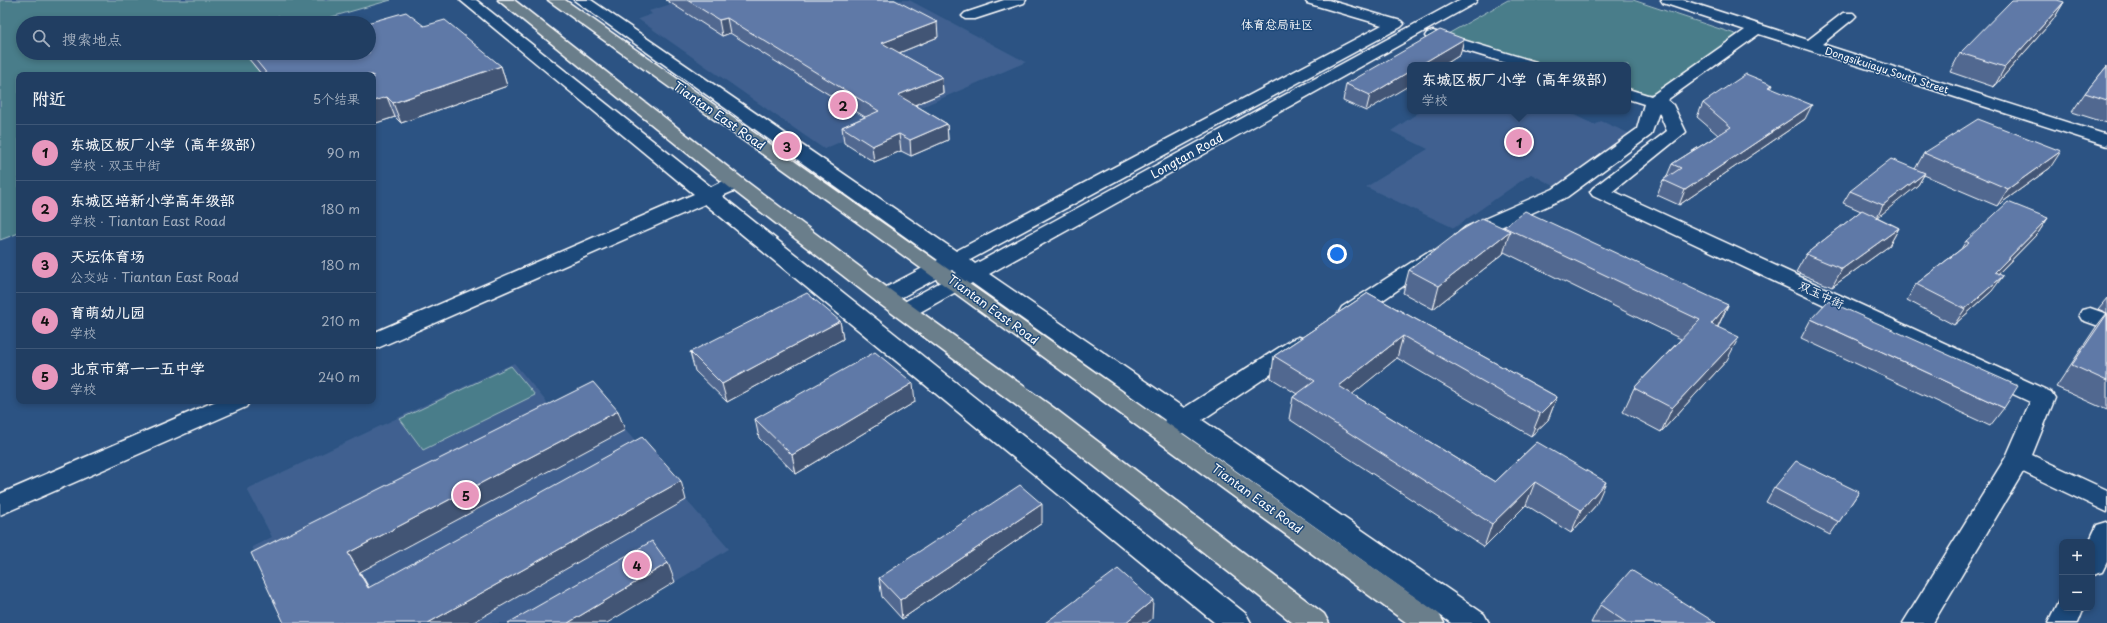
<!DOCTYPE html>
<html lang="zh">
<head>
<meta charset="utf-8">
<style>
	body { margin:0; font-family:"Playpen Sans","LXGW WenKai TC",sans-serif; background:#294568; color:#f1f3f6 }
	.controls { position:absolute; right:12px; bottom:12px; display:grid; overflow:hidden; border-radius:8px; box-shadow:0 2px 6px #0003 }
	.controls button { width:36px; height:36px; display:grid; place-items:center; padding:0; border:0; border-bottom:1px solid #3e5777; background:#213e62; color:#f1f3f6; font:20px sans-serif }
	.you { position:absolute; left:1337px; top:254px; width:14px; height:14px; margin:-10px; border:3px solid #fff; border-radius:50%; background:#1a73e8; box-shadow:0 0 0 6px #1a73e833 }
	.badge { display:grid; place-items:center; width:26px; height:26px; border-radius:50%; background:#e797bd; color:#111; font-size:13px; font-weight:700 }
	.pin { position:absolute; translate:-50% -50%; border:2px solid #fff; box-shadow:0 1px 4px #0006 }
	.popup { position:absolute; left:1407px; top:62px; width:224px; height:52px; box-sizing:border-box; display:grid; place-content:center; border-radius:8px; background:#213e62; filter:drop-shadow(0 1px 3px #0005); font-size:13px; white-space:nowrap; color:#a2aebe }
	.popup b { font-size:15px; color:#f1f3f6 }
	.popup::after { content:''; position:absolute; left:50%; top:100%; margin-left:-8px; border:8px solid transparent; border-top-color:#213e62 }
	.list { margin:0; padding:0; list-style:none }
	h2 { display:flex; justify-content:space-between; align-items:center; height:52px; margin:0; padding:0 16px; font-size:17px }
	h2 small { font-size:13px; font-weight:400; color:#a2aebe }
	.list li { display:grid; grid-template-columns:26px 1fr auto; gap:12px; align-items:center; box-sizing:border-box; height:56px; padding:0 16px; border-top:1px solid #3e5777 }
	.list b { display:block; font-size:15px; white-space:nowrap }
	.list p { margin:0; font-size:13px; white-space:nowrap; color:#a2aebe }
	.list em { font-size:13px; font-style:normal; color:#a2aebe }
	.icon { flex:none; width:22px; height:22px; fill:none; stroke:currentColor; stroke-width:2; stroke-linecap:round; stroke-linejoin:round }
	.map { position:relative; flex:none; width:2107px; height:623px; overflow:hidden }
	.search { position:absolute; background:#213e62; box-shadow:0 2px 6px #0003; left:16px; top:16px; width:360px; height:44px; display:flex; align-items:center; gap:10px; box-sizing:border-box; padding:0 14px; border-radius:22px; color:#a2aebe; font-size:15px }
	.panel { position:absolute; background:#213e62; box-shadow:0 2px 6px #0003; left:16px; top:72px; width:360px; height:332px; border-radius:8px }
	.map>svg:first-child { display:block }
	.built { fill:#3f6190 }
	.green { fill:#487d8a; stroke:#a4bec4 }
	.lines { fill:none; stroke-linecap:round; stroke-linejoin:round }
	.minor-casing { stroke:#fff; stroke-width:3 }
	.major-casing { stroke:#fff; stroke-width:3 }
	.minor { fill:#1f4a7a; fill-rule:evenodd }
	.major { fill:#6b7e8b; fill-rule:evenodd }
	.wall { fill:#516890; stroke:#fff }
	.shaded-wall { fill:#425575; stroke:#fff }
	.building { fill:#5e79a7; stroke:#fff }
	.labels { text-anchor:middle; stroke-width:3; stroke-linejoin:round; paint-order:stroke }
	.far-street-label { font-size:10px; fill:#fff; stroke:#1f4a7a }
	.far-quarter-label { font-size:12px; fill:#fff; stroke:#1f4a7a }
	.street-label { font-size:12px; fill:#fff; stroke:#1f4a7a }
</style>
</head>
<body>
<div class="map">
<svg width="2107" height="623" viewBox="0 0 2107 623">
	<rect width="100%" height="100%" fill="#2c5383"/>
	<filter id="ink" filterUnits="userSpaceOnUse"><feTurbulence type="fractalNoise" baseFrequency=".025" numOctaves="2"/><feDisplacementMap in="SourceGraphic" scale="8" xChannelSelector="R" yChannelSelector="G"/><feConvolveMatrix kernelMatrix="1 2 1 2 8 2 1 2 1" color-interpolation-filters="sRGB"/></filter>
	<g filter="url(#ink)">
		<!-- built -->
		<path class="built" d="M684,0H909L1026,62L824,149L638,19L652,14L649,11Z
			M1421,111H1566L1595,125L1601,121L1633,135L1556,187L1531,174L1454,228L1366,187L1428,149L1391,131Z
			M514,363L554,411L592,392L729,549L607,623H289L252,547L272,537L247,489Z"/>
		<!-- green -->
		<path class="green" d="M0,0H391L310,23H23V53H244L262,75H19V233L0,240Z
			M1508,0H1633L1741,36L1656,93L1644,95L1628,90V65H1545L1446,35Z
			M511,366L535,395L423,450L400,419Z"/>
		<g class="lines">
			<!-- minor casing -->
			<g class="minor-casing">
				<path id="minor" d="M460,0H476L711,187C721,182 731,176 743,179L746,183L743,187L722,196L1246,614L1251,623H1215L705,204L373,350V333L694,194Z
					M574,0H591L956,251L1382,25L1307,3L1305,0H1328L1401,21L1404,24L1401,27L970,260L975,264L1459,0H1477L1475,3L989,274L1184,408L1291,340L1299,337L1307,340L1310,345L1307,350L1202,420L1484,614L1489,623H1451L1183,433L1172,437L1163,434L1160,428L1165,420L972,283L913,316L905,318L897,316L894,311L897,306L957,273L952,270L893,302L885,304L877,302L874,297L877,292L938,260Z
					M1004,0H1026L1024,3L975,19H965L962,16L965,13Z
					M1661,0H1683L1808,40L1843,13H1853L1856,16L1853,19L1822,44L2107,135V146L1759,34L1667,100L1673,105L1686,132L1613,191L2051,392L2055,398L2032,455L2107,490V512L2023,472L1933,623H1903L2006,457L2030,402L1593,196L1590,192L1593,188L1667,131L1659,112L1651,135L1567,197L1472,240L1465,242L1458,240L1455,236L1466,227L1553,189L1637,129L1644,104L1628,99V89L1651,96L1745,30L1663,3Z
					M1433,31L1536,62L1538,65H1513L1427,39L1425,36L1427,33Z
					M1433,251L1440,253L1443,257L1440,261L1358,317L1350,319L1342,317L1339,312L1342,307L1426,253Z
					M2090,308L2107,314V329L2082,320L2079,315L2082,310Z
					M216,401H250L246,407L0,515V494Z
					M2107,522V562L2102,572L2092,575V542H2089L2097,525Z
					M2060,599H2062V608H2084L2078,623H2048Z"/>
			</g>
			<!-- major casing -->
			<g class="major-casing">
				<path id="major" d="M498,0H514L743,179L893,292L1054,408L1324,614L1329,623H1293L1036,420L877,302L729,187Z
					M548,0H565L1439,614L1444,623H1407L929,274Z"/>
			</g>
			<!-- minor -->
			<use href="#minor" class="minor"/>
			<!-- major -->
			<use href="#major" class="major"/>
		</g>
		<!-- wall -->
		<path class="wall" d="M666,0H895L938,37L899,53L942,77L943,93L915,105L947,124L948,140L911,156L901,151L874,162L844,143L842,127L865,117L730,33L722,36Z
			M2064,2L2053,20L1994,87L1950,72L1960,53Z
			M424,26L501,66L507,86L401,123L395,117L373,124V75H262L244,53H369Z
			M1464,39L1460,55L1444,65H1410L1366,111L1343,101L1346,84Z
			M2107,66V123L2072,112L2085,93Z
			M1773,85L1771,89L1805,119L1679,205L1657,195L1663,180L1666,178L1672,164L1718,135L1697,117L1703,103Z
			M1924,153L2050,168L1997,206L1924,175L1918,185L1877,217L1899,228L1889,246L1832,287L1796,272L1806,254L1861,211L1843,203L1850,191L1915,169Z
			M2048,218L2038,233L1998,274L1992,291L1954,325L1907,300L1916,284L1961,249L1966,241Z
			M1504,227L1728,305L1718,327L1727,360L1661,432L1623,412L1634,388L1681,339L1504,252L1503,254L1433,309L1403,293L1409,270L1504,228Z
			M1368,293L1557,397L1548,420L1531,436L1397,358L1352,394L1495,482L1537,442L1596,505L1571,533L1526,505L1484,547L1289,419L1293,397L1297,394L1271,378L1274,356Z
			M2107,298V313L2098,309Z
			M2107,313V410L2056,387L2096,327Z
			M1811,319L2004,408L1990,426L1801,338Z
			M840,321L843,339L727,402L695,371L690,352Z
			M915,402L796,474L759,438L755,419Z
			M1774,488L1859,492L1830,535L1766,502Z
			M1042,523L902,619L882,597L879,578Z
			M1600,605L1716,623H1591Z"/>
		<!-- shaded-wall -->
		<path class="shaded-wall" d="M2064,2L2053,20L1994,87L2005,67Z
			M727,18L730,33L722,36L719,20Z
			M937,22L938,37L884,59L882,43Z
			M1464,39L1460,55L1444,65H1420Z
			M501,66L507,86L401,123L393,103Z
			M1410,71V85L1366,111L1370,95Z
			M942,77L943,93L900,111L898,95Z
			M387,97L395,117L373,124V101Z
			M1812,105L1805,119L1679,205L1685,190Z
			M947,124L948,140L911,156L910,140Z
			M899,134L901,151L874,162L872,146Z
			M2061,151L2050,168L1997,206L2008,189Z
			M1925,173L1918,185L1877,218L1883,205Z
			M2048,218L2038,233L1984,288L1995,272Z
			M1899,228L1889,246L1832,287L1842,269Z
			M1510,231L1503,254L1433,309L1439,286Z
			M2003,276L1992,291L1954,325L1965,309Z
			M1728,305L1717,328L1711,324Z
			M840,321L843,339L727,402L722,384Z
			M1403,336L1397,358L1334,409L1339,386Z
			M1739,337L1727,360L1661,432L1672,408Z
			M913,383L915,402L796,474L792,455Z
			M1557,397L1548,420L1531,436L1540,414Z
			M618,411L625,430L360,572L380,607L348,553Z
			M681,481L686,500L472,623H428Z
			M1535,482L1526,505L1484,547L1492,524Z
			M1606,482L1596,505L1571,533L1581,510Z
			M1042,504V523L902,619L900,600Z
			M668,563L675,582L607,623H568Z
			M1153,600L1152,619L1147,623H1125Z"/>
		<!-- building -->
		<path class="building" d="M687,0H895L937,22L882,43L942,77L898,95L947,124L910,140L899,134L872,146L842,127L879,111L727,18L719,20Z
			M2012,0H2057L2064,2L2005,67L1960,53Z
			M406,12L424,26L445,20L501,66L393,103L387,97L373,101V75H268L250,53H369V23H367Z
			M279,16L285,23H256Z
			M1440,30L1464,39L1420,65H1410V71L1370,95L1346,84Z
			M2107,66V100L2085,93Z
			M1746,74L1773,85L1768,87L1812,105L1685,190L1663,180L1681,168L1672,164L1731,127L1703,103Z
			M1978,119L2061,151L2008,189L1924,153Z
			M1891,159L1925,173L1883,205L1850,191Z
			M2008,202L2048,218L1995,272L2003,276L1965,309L1916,284L1969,243L1966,241Z
			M1862,210L1899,228L1842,269L1806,254Z
			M1525,211L1728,305L1711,324L1739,337L1672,408L1634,388L1700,320L1504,227Z
			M1482,218L1510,231L1439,286L1409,270L1460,231Z
			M807,293L840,321L722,384L690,352Z
			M1368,293L1557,397L1540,414L1403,336L1339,386L1495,482L1537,442L1606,482L1581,510L1535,482L1492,524L1293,397L1315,381L1274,356Z
			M1828,301L2018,386L2004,408L1811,319Z
			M2107,314V381L2072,365Z
			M875,352L913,383L792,455L755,419Z
			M593,382L618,411L348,553L368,588L642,437L681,481L428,623H284L251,553Z
			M1796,461L1859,492L1839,522L1774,488Z
			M1020,485L1042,504L900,600L879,578Z
			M652,541L668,563L568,623H508Z
			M1118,569L1153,600L1125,623H1045Z
			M1631,570L1716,623H1627L1600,605Z"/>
	</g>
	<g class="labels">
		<!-- far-street labels -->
		<g class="far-street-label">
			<text transform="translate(1887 70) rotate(18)" y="4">Dongsikuiayu South Street</text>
		</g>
		<!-- far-quarter labels -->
		<g class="far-quarter-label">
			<text x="1277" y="29">体育总局社区</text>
		</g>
		<!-- street labels -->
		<g class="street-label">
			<text transform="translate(719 116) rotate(35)" y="4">Tiantan East Road</text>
			<text transform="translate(1187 156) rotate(-29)" y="4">Longtan Road</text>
			<text transform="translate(1821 295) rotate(25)" y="4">双玉中街</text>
			<text transform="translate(993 310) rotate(36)" y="4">Tiantan East Road</text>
			<text transform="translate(1257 499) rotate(36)" y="4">Tiantan East Road</text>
		</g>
	</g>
</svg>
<div class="controls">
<button>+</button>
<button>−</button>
</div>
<div class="you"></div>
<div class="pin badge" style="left:1519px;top:142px">1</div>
<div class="popup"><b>东城区板厂小学（高年级部）</b>学校</div>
<div class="pin badge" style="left:843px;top:105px">2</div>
<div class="pin badge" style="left:787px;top:146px">3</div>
<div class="pin badge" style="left:637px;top:565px">4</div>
<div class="pin badge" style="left:466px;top:495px">5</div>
<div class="search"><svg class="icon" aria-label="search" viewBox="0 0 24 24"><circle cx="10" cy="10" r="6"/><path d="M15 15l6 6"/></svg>搜索地点</div>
<section class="panel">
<h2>附近<small>5个结果</small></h2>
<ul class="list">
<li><span class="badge">1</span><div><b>东城区板厂小学（高年级部）</b><p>学校 · 双玉中街</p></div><em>90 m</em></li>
<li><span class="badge">2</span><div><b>东城区培新小学高年级部</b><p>学校 · Tiantan East Road</p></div><em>180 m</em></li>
<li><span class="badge">3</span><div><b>天坛体育场</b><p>公交站 · Tiantan East Road</p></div><em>180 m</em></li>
<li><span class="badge">4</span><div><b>育萌幼儿园</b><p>学校</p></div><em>210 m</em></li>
<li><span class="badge">5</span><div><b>北京市第一一五中学</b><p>学校</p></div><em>240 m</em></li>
</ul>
</section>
</div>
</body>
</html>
